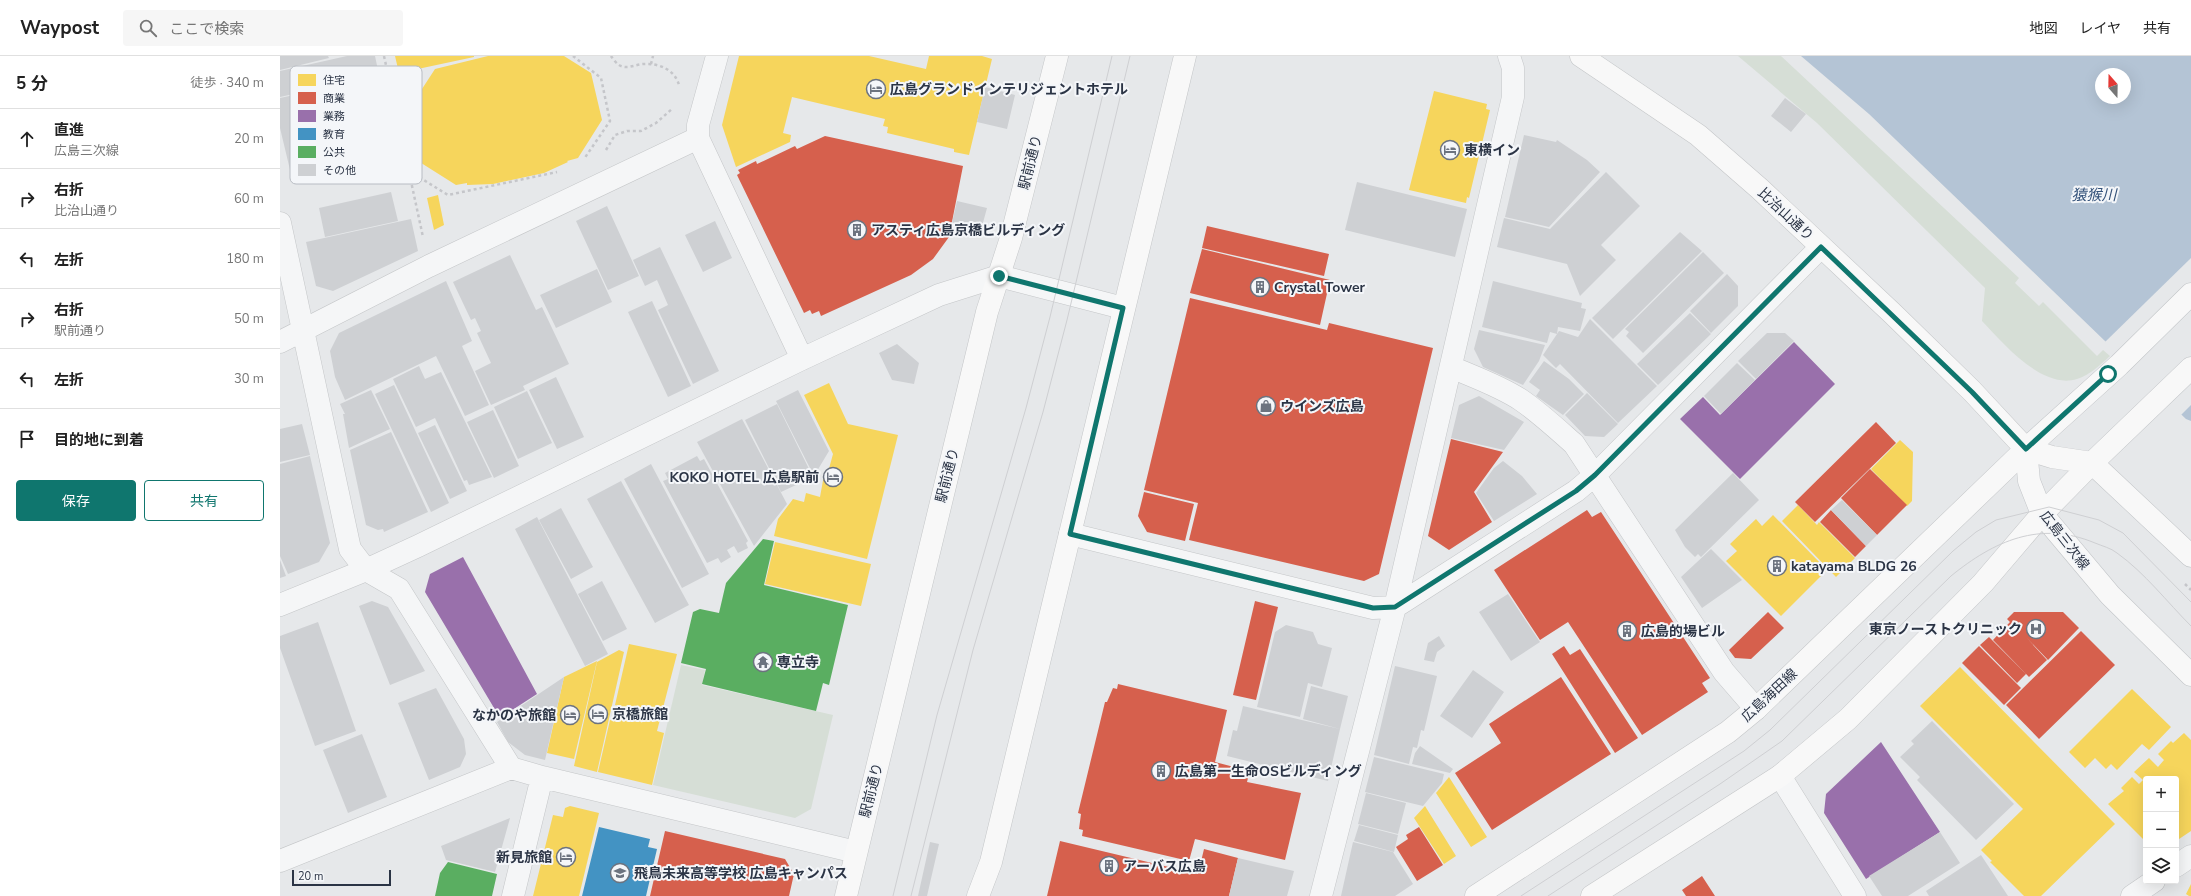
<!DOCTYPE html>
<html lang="ja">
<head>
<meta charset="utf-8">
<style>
	body { margin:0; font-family:"Nunito Sans","Noto Sans JP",sans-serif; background:#f6f6f6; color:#222 }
	.controls { position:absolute; right:12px; bottom:12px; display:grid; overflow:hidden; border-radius:4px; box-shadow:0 4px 16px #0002 }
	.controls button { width:36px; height:36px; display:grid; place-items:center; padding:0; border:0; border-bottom:1px solid #e0e0e0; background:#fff; color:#222; font:20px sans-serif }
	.compass { position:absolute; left:1815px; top:12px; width:36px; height:36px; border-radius:50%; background:#fff; box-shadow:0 4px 16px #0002; rotate:340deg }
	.scale { position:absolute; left:12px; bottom:10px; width:99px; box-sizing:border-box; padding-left:4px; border:2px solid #2b3445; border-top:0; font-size:11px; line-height:14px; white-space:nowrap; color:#2b3445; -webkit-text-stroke:3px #f4f6f9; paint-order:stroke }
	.stop { position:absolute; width:12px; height:12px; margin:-9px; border:3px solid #0f766e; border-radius:50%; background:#fff }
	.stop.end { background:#0f766e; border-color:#fff; box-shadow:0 1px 4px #0008 }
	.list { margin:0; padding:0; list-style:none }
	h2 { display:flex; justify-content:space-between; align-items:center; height:52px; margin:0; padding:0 16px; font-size:17px }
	h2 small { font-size:13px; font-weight:400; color:#767676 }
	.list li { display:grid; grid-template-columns:26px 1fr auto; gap:12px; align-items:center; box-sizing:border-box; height:60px; padding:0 16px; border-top:1px solid #e0e0e0 }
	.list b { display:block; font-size:15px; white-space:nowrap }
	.list p { margin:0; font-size:13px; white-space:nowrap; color:#767676 }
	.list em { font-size:13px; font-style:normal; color:#767676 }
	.actions { display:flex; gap:8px; padding:12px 16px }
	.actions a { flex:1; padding:9px 0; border:1px solid #0f766e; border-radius:4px; text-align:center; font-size:14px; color:#0f766e }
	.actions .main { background:#0f766e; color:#fff }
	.icon { flex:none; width:22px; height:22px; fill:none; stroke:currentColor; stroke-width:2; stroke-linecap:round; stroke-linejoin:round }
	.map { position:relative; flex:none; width:1911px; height:840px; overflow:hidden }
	header { display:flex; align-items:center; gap:24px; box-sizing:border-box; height:56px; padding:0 20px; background:#fff; border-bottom:1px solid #e0e0e0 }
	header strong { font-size:19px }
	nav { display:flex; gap:22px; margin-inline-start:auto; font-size:14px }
	.search { width:280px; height:36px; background:#f6f6f6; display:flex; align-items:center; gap:10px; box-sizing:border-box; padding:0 14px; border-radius:4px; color:#767676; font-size:15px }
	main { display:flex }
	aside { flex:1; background:#fff }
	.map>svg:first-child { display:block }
	.green { fill:#d6ded6 }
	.water { fill:#b4c4d5; fill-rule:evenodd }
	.pier { fill:#e6e8ea }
	.homes { fill:#f6d55c }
	.shops { fill:#d6604d }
	.offices { fill:#9970ab }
	.schools { fill:#4393c3 }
	.public { fill:#5aae61 }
	.building { fill:#ced0d3 }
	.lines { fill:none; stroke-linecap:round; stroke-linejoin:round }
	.street-casing { stroke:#c4c6c8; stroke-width:23 }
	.secondary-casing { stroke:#c4c6c8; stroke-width:23 }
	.primary-casing { stroke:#c2c5c8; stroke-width:23 }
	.path { stroke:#c5c6ca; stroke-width:2.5; stroke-dasharray:3 3; stroke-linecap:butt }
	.street { stroke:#f5f6f7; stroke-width:22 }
	.secondary { stroke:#f8f8f8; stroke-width:22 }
	.primary { stroke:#f8f8f8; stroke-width:22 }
	.tram { stroke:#cecfd2; stroke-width:1 }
	.route { stroke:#0f766e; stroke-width:5 }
	.labels { text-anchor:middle; stroke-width:4; stroke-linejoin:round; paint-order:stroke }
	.poi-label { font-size:14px; font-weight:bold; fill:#2b3445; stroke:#f4f6f9; text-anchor:start }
	.street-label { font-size:14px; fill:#2b3445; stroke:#f4f6f9 }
	.water-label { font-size:15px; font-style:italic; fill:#34527a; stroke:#f4f6f9 }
	.key { fill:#f4f6f9; stroke:#b8bcc3; stroke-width:1 }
	.key-label { font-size:11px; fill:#2b3445 }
</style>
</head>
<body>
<header>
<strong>Waypost</strong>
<div class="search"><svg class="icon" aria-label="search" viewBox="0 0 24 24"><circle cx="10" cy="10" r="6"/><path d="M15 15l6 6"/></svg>ここで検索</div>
<nav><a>地図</a><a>レイヤ</a><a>共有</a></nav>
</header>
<main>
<aside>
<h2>5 分<small>徒歩 · 340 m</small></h2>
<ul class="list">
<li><svg class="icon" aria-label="ahead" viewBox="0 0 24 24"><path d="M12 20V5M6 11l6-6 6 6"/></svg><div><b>直進</b><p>広島三次線</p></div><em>20 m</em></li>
<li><svg class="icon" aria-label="right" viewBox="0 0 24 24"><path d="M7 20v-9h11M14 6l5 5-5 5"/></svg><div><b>右折</b><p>比治山通り</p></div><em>60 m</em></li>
<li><svg class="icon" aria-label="left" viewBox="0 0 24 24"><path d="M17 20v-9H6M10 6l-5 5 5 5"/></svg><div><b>左折</b></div><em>180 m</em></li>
<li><svg class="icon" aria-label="right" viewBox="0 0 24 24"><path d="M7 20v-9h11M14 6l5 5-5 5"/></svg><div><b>右折</b><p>駅前通り</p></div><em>50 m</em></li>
<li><svg class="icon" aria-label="left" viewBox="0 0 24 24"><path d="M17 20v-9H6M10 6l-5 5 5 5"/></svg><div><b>左折</b></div><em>30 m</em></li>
<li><svg class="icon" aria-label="arrive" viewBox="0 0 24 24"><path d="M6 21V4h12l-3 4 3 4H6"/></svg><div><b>目的地に到着</b></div></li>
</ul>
<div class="actions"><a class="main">保存</a><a>共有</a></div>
</aside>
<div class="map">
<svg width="1911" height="840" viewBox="0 0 1911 840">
	<rect width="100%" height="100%" fill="#e6e8ea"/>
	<!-- green -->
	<path class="green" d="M1458,0H1501L1739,222L1735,227L1759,250L1763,246L1817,300L1823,294L1830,300C1820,309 1810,319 1797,323C1762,334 1723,287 1702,265L1705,232L1537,67Z
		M401,609L425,614L422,629L553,659L531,753L515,762L373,729Z"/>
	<!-- water -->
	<path class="water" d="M1521,0H1911V365L1906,363L1589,58ZM1821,18H1845V42H1821Z"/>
	<!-- pier -->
	<path class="pier" d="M1911,202V349L1900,360L1824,287Z"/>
	<!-- homes -->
	<path class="homes" d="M115,0H194V1L119,17Z
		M208,0H284L311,17L322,64L298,102L287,105L288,106L264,117L213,128L187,129V127L176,129L138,105L127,56L155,13Z
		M459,0H589L646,13L649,0H702L712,3L689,99L674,96V93L607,77L608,71L603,70L605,63L512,41L503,77L511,79L510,86L456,111L442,69Z
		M1154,35L1207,48L1206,53L1210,54L1189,142L1187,141L1186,147L1129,134Z
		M158,139L164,169L154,174L147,142Z
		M549,327L568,368L618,379L587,503L494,480L498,463L513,443L524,446L526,437L540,441L544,419L547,420L553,398L524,339Z
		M1620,384L1633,396L1632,445L1627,450L1591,413Z
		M1518,449L1537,469L1539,466L1575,502L1556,521L1502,465Z
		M1493,459L1547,514L1501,560L1446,505L1457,495L1450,488L1476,463L1482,470Z
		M495,486L591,508L581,550L485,528Z
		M349,588L397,598L377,675L384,677L372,729L318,716L330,664L334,665L338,650L335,649Z
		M339,594L344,596L317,716L294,710L317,606Z
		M317,605L294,703L267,697L284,621Z
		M1680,611L1835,768L1761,840H1744L1710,806L1712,805L1701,794L1743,753L1640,650Z
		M1852,633L1891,671L1869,694L1862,688L1837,714L1831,708L1826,713L1815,702L1805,712L1789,696Z
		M1904,677L1911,684V775L1896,785V723H1866V786L1828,748L1844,735L1841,732L1852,721L1859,728L1863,724L1854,716L1869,702L1878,711L1884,704L1878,698L1891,685L1893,687Z
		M1169,721L1207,781L1191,791L1156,737Z
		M290,750L319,757L299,840H253L273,759L283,761L285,752Z
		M1145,750L1176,800L1164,808L1134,762Z
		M1911,828V840H1909L1906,838Z"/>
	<!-- shops -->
	<path class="shops" d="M545,80L683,110L669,181L653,203L631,219L541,260L539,255L532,258L530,254L524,257L457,119L460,117L458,114L476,105L477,108L515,90L517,93Z
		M927,170L1049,198L1044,220L922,192Z
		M922,193L1050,224L1040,269L910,237Z
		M910,242L1047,274L1049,267L1153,292L1099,518L1084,525L909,484L918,447L864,434Z
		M1596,366L1616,387L1535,466L1515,446Z
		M1171,383L1223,396L1194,436L1212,466L1169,494L1148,480Z
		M1590,413L1627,449L1597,479L1561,442Z
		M864,436L914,448L905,485L867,476L858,460Z
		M1307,454L1312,461L1321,456L1430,622L1422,627L1428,636L1362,679L1288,566L1260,584L1214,514Z
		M1551,454L1586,490L1575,501L1540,466Z
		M975,545L998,551L976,644L953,639Z
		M1488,556L1504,572L1471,603L1455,602L1449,594Z
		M1734,556H1783L1799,572L1768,604L1745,580L1767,604L1749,621L1713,584L1730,566L1727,563Z
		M1801,575L1835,609L1759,683L1726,649Z
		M1709,581L1746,618L1737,627L1700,589Z
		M1284,590L1290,599L1300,593L1358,682L1335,697L1272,598Z
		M1699,590L1741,632L1724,649L1682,607Z
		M1281,621L1331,698L1212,774L1175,717L1221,687L1209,668Z
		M838,628L947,654L935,706L954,711L952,718L968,722L967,726L1021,737L1005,804L915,783L909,805L802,780L803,774L799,773L801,758L798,757L825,646H827L833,632L837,633Z
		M1139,771L1163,809L1137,825L1116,791L1128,783L1126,779Z
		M385,775L505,803L514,818L509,840H370Z
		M780,785L918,818L924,793L958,802L949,840H767Z
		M1422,820L1435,840H1406L1402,834Z"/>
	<!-- offices -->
	<path class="offices" d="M1514,286L1555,328L1460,423L1400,363L1423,341L1440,359Z
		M183,501L257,638L220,662L145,536L150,518Z
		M1601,686L1660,776L1586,823L1544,757L1546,738Z"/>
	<!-- schools -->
	<path class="schools" d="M319,771L370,783L368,791L377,793L366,840H302Z"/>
	<!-- public -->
	<path class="public" d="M483,483L494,485L484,529L568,549L549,629L543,627L536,655L422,628L426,613L401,607L413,556L420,553L439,557L446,527Z
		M168,806L217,818L212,840H155L160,817Z"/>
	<!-- building -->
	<path class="building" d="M0,0H48L49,2L0,14Z
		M67,0H95L99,19L0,41V15Z
		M65,28L74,70L44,77L97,66L104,97L11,118L0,72V42Z
		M705,31L735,39L727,73L697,66Z
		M1505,42L1526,58L1511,76L1491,60Z
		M1244,79L1276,86L1277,84L1307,104L1320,116L1269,171L1225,161Z
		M1326,116L1360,150L1321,189L1336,204L1300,240L1287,208L1217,191L1224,162L1270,173Z
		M1077,126L1187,153L1175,201L1065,174Z
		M111,136L118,165L45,181L39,152Z
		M677,145L707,152L701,174L672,167Z
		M327,150L359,220L328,234L296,165Z
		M131,163L138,195L53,235L36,230L26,186Z
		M435,165L452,202L423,216L405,179Z
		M1400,176L1422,195L1333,283L1312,262Z
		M380,191L439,315L413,328L378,254L388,249L377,224L365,230L353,204Z
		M1423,196L1444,217L1363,297L1346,280L1349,276L1345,273Z
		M230,199L256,254L262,251L289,308L243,330L245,334L211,349L195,315L211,307L197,277L201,275L195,262L191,264L173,226Z
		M317,213L332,246L276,272L260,239Z
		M1447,218L1458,230V250L1431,277L1410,255Z
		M166,225L192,285L182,290L209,349L185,360L156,300L65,344L55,321L50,295L59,277Z
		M1213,225L1302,247L1301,252L1306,253L1300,275L1278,271L1277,278L1270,276L1267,287L1202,271Z
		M372,245L411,330L388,341L348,256Z
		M1410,257L1431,278L1378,329L1357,308Z
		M1310,263L1377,330L1338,367L1280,308L1276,312L1263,299L1279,275L1298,281Z
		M1199,274L1265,289L1259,305L1243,329L1203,311L1194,293Z
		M1487,277H1505L1514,285L1476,323L1458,305Z
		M617,288L639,307L634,328L612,324L599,297Z
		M1264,305L1289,323L1304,338L1283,359L1256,340L1260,334L1249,326Z
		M1457,307L1475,324L1441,358L1424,340Z
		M139,310L145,323L161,316L212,421L189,429L187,424L184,425L155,362L136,371L113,323Z
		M276,321L304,381L277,393L249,334Z
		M114,329L169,447L151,456L95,338Z
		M91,334L110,373L69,392L63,358H65L60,348Z
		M518,334L549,395L534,420L496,345Z
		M247,335L272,387L238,403L214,351Z
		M1307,337L1338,368L1324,381L1305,380L1285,359Z
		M1199,340L1244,366L1224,394L1171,382L1179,349Z
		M497,348L530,415L513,423L516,429L501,436L465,364Z
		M213,354L239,410L214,422L187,366Z
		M462,363L507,448L474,490L417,386Z
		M22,368L30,399L0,406V373Z
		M155,369L187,435L170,443L138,377Z
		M111,376L148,456L104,476L103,473L98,474L86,469L70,394Z
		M30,400L50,487L39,506L8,518L0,500V408Z
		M417,400L420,405L424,403L468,485L466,487L468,492L458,497L454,490L447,494L451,501L441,507L438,502L427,507L383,425L388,423L385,417Z
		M1223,405L1242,420L1257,438L1214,465L1196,437L1214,412Z
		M371,408L429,518L402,532L344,423Z
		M1453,417L1479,444L1421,501L1418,498L1415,501L1405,491L1395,474Z
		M341,425L409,549L375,567L307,443Z
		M1562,444L1597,479L1586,490L1551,454Z
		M281,452L313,511L291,523L259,464Z
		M257,461L328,598L305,610L235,473Z
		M1431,493L1462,524L1422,552L1401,521Z
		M0,504L6,520L0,522Z
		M322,525L347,573L323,585L298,538Z
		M1228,538L1260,586L1231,605L1199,556Z
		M92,545L108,551L145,615L110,629L79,550Z
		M38,566L76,675L35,690L0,592V580Z
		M1006,569L1033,576L1038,588L1052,592L1042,631L1028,627L1020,661L977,651L995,576Z
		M1159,580L1165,590L1157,596L1154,606L1144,604L1148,587Z
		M1115,610L1157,620L1144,675L1141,674L1137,692L1133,691L1129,708L1094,699Z
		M1193,614L1224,636L1192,682L1160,660Z
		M284,621L265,704L245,699L228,686L217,666Z
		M1031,630L1068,640L1060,673L1023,663Z
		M156,632L184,683L186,698L180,711L149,724L118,647Z
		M963,650L1060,673L1048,725L947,700L953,674L957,675Z
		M1652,665L1734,748L1696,784L1637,724L1640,721L1620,701L1634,688L1631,685Z
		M82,678L107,741L68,757L43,694Z
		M1140,690L1173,713L1170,717L1132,708L1135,697Z
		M1094,701L1164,718L1162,727L1143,750L1085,736Z
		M1086,737L1126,747L1118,778L1078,768Z
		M230,762L215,816L166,804L161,790Z
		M1079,769L1118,779L1114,796L1074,785Z
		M1660,776L1680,807L1628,840H1602L1589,820Z
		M650,786L659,788L647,840H638Z
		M1073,786L1113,796L1133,828L1115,840H1061Z
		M1701,799L1728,840H1649L1646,835Z
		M958,802L1014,815L1007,840H949Z"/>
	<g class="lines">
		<!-- street casing -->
		<g class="street-casing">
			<path id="street" d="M437,0L418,69V82L522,303
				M0,167L70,493L86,514L119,533L231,712
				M0,286L149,210L418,82
				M1171,311C1194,321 1220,330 1241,344C1260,357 1277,373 1294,388L1444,616L1476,653
				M790,478L1093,552L1115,551L1296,435L1315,419L1541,191
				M0,549L86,514L138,490L522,303L659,239L719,220L843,252
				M1500,720L1575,840
				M0,805L231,712L262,721L576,796
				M1896,810L1911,800
				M233,840L262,721
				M1041,840L1115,551L1233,41V12L1229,0
				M1852,840L1874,825"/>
		</g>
		<!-- secondary casing -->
		<g class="secondary-casing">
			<path id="secondary" d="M1301,0L1418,79L1480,133L1612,257L1692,335L1746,393L1772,401L1812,407
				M566,840L707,256L731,182L777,0
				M698,840L711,806L905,0
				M1196,840L1448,676L1476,653L1746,393
				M1312,840L1500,720L1568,663L1703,527L1762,458L1812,407"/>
		</g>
		<!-- primary casing -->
		<g class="primary-casing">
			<path id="primary" d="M1911,238L1839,309L1746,393L1749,425L1762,458L1830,539L1911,619
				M1911,312L1812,407L1911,500"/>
		</g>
		<!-- path -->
		<path class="path" d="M104,0L143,181
			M293,0L321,22L330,65L304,103
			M331,0C333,3 336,7 339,9C347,14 356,8 364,8C379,7 395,14 399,29
			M371,8L373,0
			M326,94L335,79L347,75H361L376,67L392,53
			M129,115L168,139L277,116
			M1905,528L1911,534"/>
		<!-- street -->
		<use href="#street" class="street"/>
		<!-- secondary -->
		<use href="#secondary" class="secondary"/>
		<!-- primary -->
		<use href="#primary" class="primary"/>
		<!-- tram -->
		<path class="tram" d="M613,840L657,659L746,352L770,261L832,0
			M631,840L693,594L763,356L787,264L850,0
			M1241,840L1464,695L1490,674L1673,495L1696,476L1716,464L1769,451L1819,464L1843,477L1911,546
			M1268,840L1440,728L1502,685L1671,520C1714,485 1760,464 1815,487C1822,490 1831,492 1837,497C1865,517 1887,546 1911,570"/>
	</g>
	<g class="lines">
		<!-- route -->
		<path class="route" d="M719,220L843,252L790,478L1093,552L1115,551L1296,435L1315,419L1541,191L1692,336L1746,393L1828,318"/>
	</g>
	<!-- icons -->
	<defs>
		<g id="hotel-ring" transform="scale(1)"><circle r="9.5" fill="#f4f6f9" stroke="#6c737f" stroke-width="1.5"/><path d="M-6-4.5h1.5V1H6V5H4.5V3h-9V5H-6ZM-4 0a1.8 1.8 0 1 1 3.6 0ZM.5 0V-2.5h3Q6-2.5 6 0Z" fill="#6c737f"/></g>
		<g id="building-ring" transform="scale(1)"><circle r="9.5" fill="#f4f6f9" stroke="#6c737f" stroke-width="1.5"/><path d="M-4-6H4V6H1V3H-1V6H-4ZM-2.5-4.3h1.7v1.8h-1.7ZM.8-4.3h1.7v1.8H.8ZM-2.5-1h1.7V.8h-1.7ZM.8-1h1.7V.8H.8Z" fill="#6c737f"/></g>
		<g id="shop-ring" transform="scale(1)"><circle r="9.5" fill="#f4f6f9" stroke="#6c737f" stroke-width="1.5"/><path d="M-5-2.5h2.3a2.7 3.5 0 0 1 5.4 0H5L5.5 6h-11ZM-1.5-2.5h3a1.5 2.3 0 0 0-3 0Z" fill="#6c737f"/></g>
		<g id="hospital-ring" transform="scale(1)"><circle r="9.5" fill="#f4f6f9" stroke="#6c737f" stroke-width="1.5"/><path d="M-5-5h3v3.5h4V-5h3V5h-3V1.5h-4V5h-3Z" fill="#6c737f"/></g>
		<g id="temple-ring" transform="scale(1)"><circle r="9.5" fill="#f4f6f9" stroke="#6c737f" stroke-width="1.5"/><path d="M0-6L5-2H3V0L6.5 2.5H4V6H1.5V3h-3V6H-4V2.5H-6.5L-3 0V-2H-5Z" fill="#6c737f"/></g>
		<g id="school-ring" transform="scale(1)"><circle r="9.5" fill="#f4f6f9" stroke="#6c737f" stroke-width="1.5"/><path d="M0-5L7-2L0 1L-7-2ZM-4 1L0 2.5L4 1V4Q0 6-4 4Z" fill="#6c737f"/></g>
	</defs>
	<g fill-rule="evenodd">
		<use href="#hotel-ring" x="596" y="33"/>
		<use href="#hotel-ring" x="1170" y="94"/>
		<use href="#building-ring" x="577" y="174"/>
		<use href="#building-ring" x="980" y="231"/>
		<use href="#shop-ring" x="986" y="350"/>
		<use href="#hotel-ring" x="553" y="421"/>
		<use href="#building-ring" x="1497" y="510"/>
		<use href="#hospital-ring" x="1756" y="573"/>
		<use href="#building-ring" x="1347" y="575"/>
		<use href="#temple-ring" x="483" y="606"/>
		<use href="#hotel-ring" x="318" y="658"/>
		<use href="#hotel-ring" x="290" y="659"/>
		<use href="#building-ring" x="881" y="715"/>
		<use href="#hotel-ring" x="286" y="801"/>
		<use href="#building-ring" x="829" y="810"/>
		<use href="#school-ring" x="340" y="817"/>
	</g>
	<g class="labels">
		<!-- poi labels -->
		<g class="poi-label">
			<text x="610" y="38">広島グランドインテリジェントホテル</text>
			<text x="1184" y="99">東横イン</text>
			<text x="591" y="179">アスティ広島京橋ビルディング</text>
			<text x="994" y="236">Crystal Tower</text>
			<text x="1000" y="355">ウインズ広島</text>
			<text x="539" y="426" text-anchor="end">KOKO HOTEL 広島駅前</text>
			<text x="1511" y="515">katayama BLDG 26</text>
			<text x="1742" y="578" text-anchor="end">東京ノーストクリニック</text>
			<text x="1361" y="580">広島的場ビル</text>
			<text x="497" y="611">専立寺</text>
			<text x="332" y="663">京橋旅館</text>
			<text x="276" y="664" text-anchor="end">なかのや旅館</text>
			<text x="895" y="720">広島第一生命OSビルディング</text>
			<text x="272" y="806" text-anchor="end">新見旅館</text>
			<text x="843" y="815">アーバス広島</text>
			<text x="354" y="822">飛鳥未来高等学校 広島キャンパス</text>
		</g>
		<!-- street labels -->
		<g class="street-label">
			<text transform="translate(750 106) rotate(-76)" y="5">駅前通り</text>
			<text transform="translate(1506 158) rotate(43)" y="5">比治山通り</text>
			<text transform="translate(667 419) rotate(-76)" y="5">駅前通り</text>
			<text transform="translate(1785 484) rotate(52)" y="5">広島三次線</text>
			<text transform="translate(1489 639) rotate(-43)" y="5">広島海田線</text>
			<text transform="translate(591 734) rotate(-76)" y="5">駅前通り</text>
		</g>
		<!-- water labels -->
		<g class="water-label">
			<text x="1814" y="144">猿猴川</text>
		</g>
	</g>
	<!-- legend -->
	<rect x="10" y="10" width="132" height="118" rx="6" class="key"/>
	<rect x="18" y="18" width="18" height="12" fill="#f6d55c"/>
	<rect x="18" y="36" width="18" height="12" fill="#d6604d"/>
	<rect x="18" y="54" width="18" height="12" fill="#9970ab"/>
	<rect x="18" y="72" width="18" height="12" fill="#4393c3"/>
	<rect x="18" y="90" width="18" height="12" fill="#5aae61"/>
	<rect x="18" y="108" width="18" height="12" fill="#ced0d3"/>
	<g class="key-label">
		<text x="43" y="28">住宅</text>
		<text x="43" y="46">商業</text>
		<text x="43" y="64">業務</text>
		<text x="43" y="82">教育</text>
		<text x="43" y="100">公共</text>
		<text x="43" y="118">その他</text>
	</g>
</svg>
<div class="controls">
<button>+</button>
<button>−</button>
<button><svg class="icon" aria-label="layers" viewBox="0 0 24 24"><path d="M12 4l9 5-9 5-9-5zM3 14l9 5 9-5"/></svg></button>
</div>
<svg class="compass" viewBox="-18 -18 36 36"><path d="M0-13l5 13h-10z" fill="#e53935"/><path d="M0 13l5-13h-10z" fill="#767676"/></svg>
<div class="scale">20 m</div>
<div class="stop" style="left:1828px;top:318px"></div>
<div class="stop end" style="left:719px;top:220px"></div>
</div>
</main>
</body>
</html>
